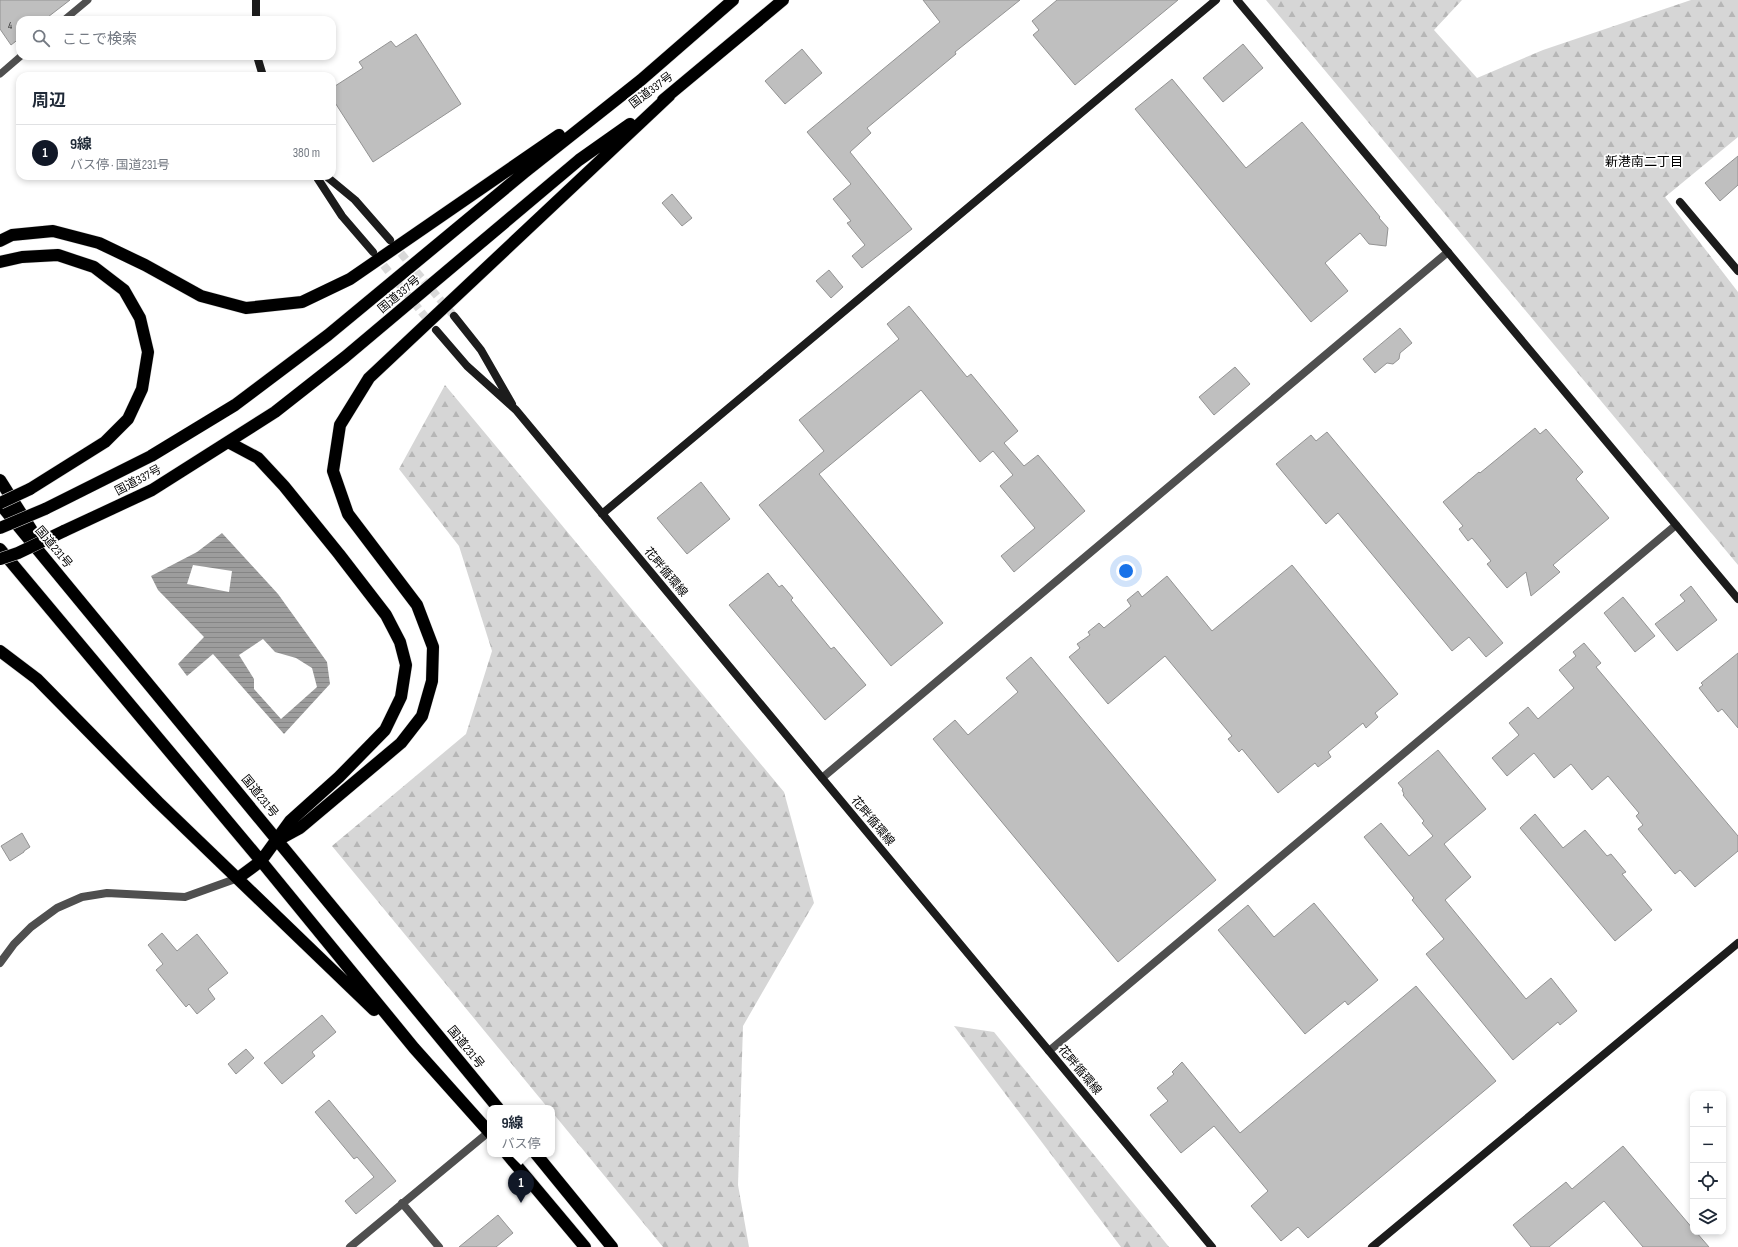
<!DOCTYPE html>
<html lang="ja">
<head>
<meta charset="utf-8">
<style>
	body { margin:0; font-family:"Sofia Sans Condensed","Noto Sans JP",sans-serif; background:#f2f2f3; color:#1f2937 }
	.controls { position:absolute; right:12px; bottom:12px; display:grid; overflow:hidden; border-radius:8px; box-shadow:0 2px 6px #0003 }
	.controls button { width:36px; height:36px; display:grid; place-items:center; padding:0; border:0; border-bottom:1px solid #e0e1e3; background:#fff; color:#1f2937; font:20px sans-serif }
	.you { position:absolute; left:1126px; top:571px; width:14px; height:14px; margin:-10px; border:3px solid #fff; border-radius:50%; background:#1a73e8; box-shadow:0 0 0 6px #1a73e833 }
	.badge { display:grid; place-items:center; width:26px; height:26px; border-radius:50%; background:#111827; color:#fff; font-size:13px; font-weight:700 }
	.pin { position:absolute; translate:-50% -33px; filter:drop-shadow(0 1px 2px #0008) }
	.pin::after { content:''; position:absolute; top:21px; width:14px; height:12px; background:inherit; clip-path:polygon(0 0,100% 0,50% 100%) }
	.popup { position:absolute; left:487px; top:1105px; width:68px; height:52px; box-sizing:border-box; display:grid; place-content:center; border-radius:8px; background:#fff; filter:drop-shadow(0 1px 3px #0005); font-size:13px; white-space:nowrap; color:#747a83 }
	.popup b { font-size:15px; color:#1f2937 }
	.popup::after { content:''; position:absolute; left:50%; top:100%; margin-left:-8px; border:8px solid transparent; border-top-color:#fff }
	.list { margin:0; padding:0; list-style:none }
	h2 { display:flex; justify-content:space-between; align-items:center; height:52px; margin:0; padding:0 16px; font-size:17px }
	h2 small { font-size:13px; font-weight:400; color:#747a83 }
	.list li { display:grid; grid-template-columns:26px 1fr auto; gap:12px; align-items:center; box-sizing:border-box; height:56px; padding:0 16px; border-top:1px solid #e0e1e3 }
	.list b { display:block; font-size:15px; white-space:nowrap }
	.list p { margin:0; font-size:13px; white-space:nowrap; color:#747a83 }
	.list em { font-size:13px; font-style:normal; color:#747a83 }
	.icon { flex:none; width:22px; height:22px; fill:none; stroke:currentColor; stroke-width:2; stroke-linecap:round; stroke-linejoin:round }
	.map { position:relative; flex:none; width:1738px; height:1247px; overflow:hidden }
	.search { position:absolute; background:#fff; box-shadow:0 2px 6px #0003; left:16px; top:16px; width:320px; height:44px; display:flex; align-items:center; gap:10px; box-sizing:border-box; padding:0 14px; border-radius:12px; color:#747a83; font-size:15px }
	.panel { position:absolute; background:#fff; box-shadow:0 2px 6px #0003; left:16px; top:72px; width:320px; height:108px; border-radius:12px }
	.map>svg:first-child { display:block }
	.forest { fill:url(#forest-firs) }
	.water { fill:url(#water-rules); fill-rule:evenodd }
	.building { fill:#bfbfbf; stroke:#939393 }
	.lines { fill:none; stroke-linecap:round; stroke-linejoin:round }
	.secondary-tunnel { stroke:#d9d9d9; stroke-width:8; stroke-dasharray:8 4; stroke-linecap:butt }
	.highway-casing { stroke:#dbdbdb; stroke-width:13 }
	.lane { stroke:#4f4f4f; stroke-width:7 }
	.street { stroke:#4f4f4f; stroke-width:8 }
	.secondary { stroke:#1c1c1c; stroke-width:8 }
	.highway { stroke:#000; stroke-width:12 }
	.highway-bridge-casing { stroke:#dbdbdb; stroke-width:13; stroke-linecap:butt }
	.highway-bridge { stroke:#000; stroke-width:12 }
	.labels { text-anchor:middle; stroke-width:3.5; stroke-linejoin:round; paint-order:stroke }
	.number-label { font-size:10px; fill:#303030 }
	.street-label { font-size:12px; fill:#000; stroke:#fff }
	.neighbourhood-label { font-size:13px; fill:#000; stroke:#fff }
</style>
</head>
<body>
<div class="map">
<svg width="1738" height="1247" viewBox="0 0 1738 1247">
	<defs>
		<pattern id="forest-firs" width="22" height="20" patternUnits="userSpaceOnUse"><rect width="22" height="20" fill="#d6d6d6"/><path d="M5 1l3.5 6h-7zM16 11l3.5 6h-7z" fill="#b6b6b6"/></pattern>
		<pattern id="water-rules" width="6" height="5" patternUnits="userSpaceOnUse"><rect width="6" height="5" fill="#9d9d9d"/><path d="M0 2.5h6" fill="none" stroke="#858585"/></pattern>
	</defs>
	<rect width="100%" height="100%" fill="#fff"/>
	<!-- forest -->
	<path class="forest" d="M1266,0H1462L1434,30L1477,78L1543,50L1691,0H1738V137L1665,197L1738,292V565Z
		M445,385L784,792L814,903L743,1026L738,1185L749,1247H663L552,1112V1108H548L332,846L466,734L492,651L459,546L399,469Z
		M954,1026L994,1032L1169,1247H1121Z"/>
	<!-- water -->
	<path class="water" d="M222,533L278,594L327,662L330,684L284,734L213,654L187,676L178,664L204,637L158,590L151,576L197,552ZM193,565L232,571L229,592L187,584ZM263,639L275,652L296,658L312,668L317,687L281,719L254,689V679L239,655Z"/>
	<!-- building -->
	<path class="building" d="M0,0H70L44,20H20V38L11,45L0,29Z
		M923,0H1020L955,52L956,54L867,128L871,133L850,152L912,229L862,268L852,256L865,245L847,223L851,221L833,199L851,184L807,132L940,22Z
		M1057,0H1178L1075,85L1033,35L1039,30L1032,21Z
		M416,34L461,104L373,162L332,98V88L363,68L359,62L391,41L396,47Z
		M1243,44L1263,68L1223,102L1203,78Z
		M802,49L822,73L785,104L765,81Z
		M1172,79L1246,168L1302,122L1380,217L1379,218L1388,228L1386,246L1369,244L1360,233L1325,263L1348,291L1311,322L1135,109Z
		M1738,156V185L1720,201L1705,183Z
		M672,194L692,218L682,226L662,203Z
		M829,270L843,287L831,298L816,281Z
		M909,306L967,377L971,374L1018,431L1004,443L1024,466L1038,455L1085,511L1014,572L1001,556L1035,528L1000,486L1013,475L993,451L980,462L921,390L819,474L943,623L891,666L759,505L824,451L799,420L899,339L887,324Z
		M1400,328L1412,343L1400,353L1399,359L1393,364L1387,363L1375,373L1363,359Z
		M1235,367L1250,384L1214,415L1199,397Z
		M1535,428L1540,434L1546,429L1583,472L1576,479L1609,518L1553,565L1560,572L1531,596L1526,572L1507,588L1487,564L1491,561L1472,538L1468,541L1459,529L1463,526L1443,502L1479,472L1480,473Z
		M1327,432L1503,643L1486,657L1469,637L1452,651L1338,513L1326,524L1276,464L1311,435L1316,441Z
		M701,482L730,519L687,554L657,518Z
		M1292,565L1398,694L1375,713L1378,717L1366,728L1363,723L1328,752L1331,757L1318,767L1315,763L1278,793L1242,749L1239,752L1228,739L1232,736L1165,656L1108,704L1069,657L1080,648L1077,644L1090,635L1088,632L1099,623L1104,628L1131,606L1127,600L1138,591L1142,597L1167,576L1212,631Z
		M768,573L779,587L782,585L793,598L791,600L831,649L834,647L866,685L825,720L729,605Z
		M1691,586L1717,620L1677,651L1655,624L1685,601L1680,595Z
		M1623,597L1655,636L1635,652L1604,613Z
		M1584,643L1601,663L1596,667L1738,836V851L1695,887L1680,870L1675,874L1638,829L1643,825L1636,816L1639,813L1608,776L1592,790L1571,764L1554,778L1534,753L1507,776L1492,758L1519,735L1509,723L1528,707L1538,719L1574,688L1559,670L1576,656L1573,652Z
		M1738,653V728L1722,709L1718,712L1699,688L1703,685L1701,683Z
		M1031,657L1216,880L1118,962L933,739L955,720L968,735L1018,692L1006,678Z
		M1438,750L1486,809L1444,844L1471,877L1445,900L1526,999L1551,978L1577,1011L1560,1025L1558,1022L1513,1060L1426,954L1444,939L1412,900L1414,898L1364,837L1381,823L1409,856L1433,836L1422,823L1424,821L1403,795L1404,794L1402,790L1403,789L1398,783Z
		M1535,814L1563,848L1585,830L1607,856L1611,854L1626,872L1622,874L1652,910L1615,941L1520,828Z
		M22,833L30,847L24,851V852L10,861L1,846Z
		M1314,903L1378,980L1348,1005L1345,1001L1305,1034L1218,930L1248,905L1274,937Z
		M162,933L177,951L197,934L228,973L208,989L215,999L197,1014L189,1004L186,1007L156,970L163,964L148,945Z
		M1416,986L1496,1081L1308,1238L1298,1227L1281,1241L1251,1206L1268,1191L1214,1126L1181,1153L1150,1115L1168,1101L1157,1088L1174,1074L1172,1072L1182,1062L1240,1133Z
		M322,1015L336,1032L312,1052L315,1056L282,1084L264,1063Z
		M246,1049L254,1058L236,1074L228,1064Z
		M329,1100L396,1181L356,1214L345,1201L374,1177L357,1157L354,1159L315,1112Z
		M1623,1146L1693,1229V1232H1696L1709,1247H1643L1604,1201L1549,1247H1531L1513,1225L1566,1182L1572,1189Z
		M498,1215L513,1233L496,1247H459Z"/>
	<g class="lines">
		<!-- secondary-tunnel -->
		<path class="secondary-tunnel" d="M393,244L454,316
			M376,256L432,325"/>
		<!-- highway casing -->
		<g class="highway-casing">
			<path id="highway" d="M663,100L783,0
				M0,241L12,235L53,231L99,243L145,265L201,296L246,308L302,302L350,279L559,135
				M0,262L22,257L58,255L94,267L124,290L140,318L148,352L142,389L128,419L105,442L30,489
				M228,442L258,458L284,486L339,554L386,615L400,642L406,665L401,697L385,730L339,777L290,821L261,861L238,878
				M0,480L36,537
				M0,504L498,1108
				M45,509L151,456L235,405L328,335L525,172L641,80L733,0
				M64,531L152,490L275,412L345,357L579,160L630,124
				M0,549L261,861L414,1048L490,1133
				M0,651L37,679L158,802L374,1010
				M278,840L300,828L401,743L422,716L432,681L433,647L417,605L348,514L333,471L340,425L369,378L669,96
				M507,1154L585,1247
				M536,1154L612,1247"/>
		</g>
		<!-- lane -->
		<path class="lane" d="M64,20L88,0
			M0,74L21,56"/>
		<!-- street -->
		<path class="street" d="M822,778L1448,252
			M0,963L14,944L31,927L57,908L82,897L107,893L185,897L238,878
			M1049,1051L1676,525
			M402,1203L439,1247
			M350,1247L490,1131"/>
		<!-- secondary -->
		<path class="secondary" d="M256,0V20
			M1237,0L1738,599
			M257,56L263,76
			M316,176L342,216L373,252
			M326,176L355,200L390,240
			M1680,202L1738,271
			M454,316L481,350L512,404
			M436,330L467,366L516,410L1212,1247
			M602,514L1216,0
			M1372,1247L1738,943"/>
		<!-- highway -->
		<use href="#highway" class="highway"/>
		<!-- highway-bridge casing -->
		<g class="highway-bridge-casing">
			<path id="highway-bridge" d="M0,503L30,489
				M0,528L45,509
				M0,559L18,553L64,531"/>
		</g>
		<!-- highway-bridge -->
		<use href="#highway-bridge" class="highway-bridge"/>
	</g>
	<g class="labels">
		<!-- number labels -->
		<g class="number-label">
			<text x="10" y="29">4</text>
		</g>
		<!-- street labels -->
		<g class="street-label">
			<text transform="translate(651 90) rotate(-37)" y="4">国道337号</text>
			<text transform="translate(399 294) rotate(-40)" y="4">国道337号</text>
			<text transform="translate(138 480) rotate(-28)" y="4">国道337号</text>
			<text transform="translate(54 547) rotate(50)" y="4">国道231号</text>
			<text transform="translate(666 572) rotate(50)" y="4">花畔循環線</text>
			<text transform="translate(260 796) rotate(51)" y="4">国道231号</text>
			<text transform="translate(873 821) rotate(50)" y="4">花畔循環線</text>
			<text transform="translate(466 1047) rotate(51)" y="4">国道231号</text>
			<text transform="translate(1080 1070) rotate(50)" y="4">花畔循環線</text>
		</g>
		<!-- neighbourhood labels -->
		<g class="neighbourhood-label">
			<text x="1644" y="166">新港南二丁目</text>
		</g>
	</g>
</svg>
<div class="controls">
<button>+</button>
<button>−</button>
<button><svg class="icon" aria-label="locate" viewBox="0 0 24 24"><circle cx="12" cy="12" r="6"/><path d="M12 2v4M12 18v4M2 12h4M18 12h4"/></svg></button>
<button><svg class="icon" aria-label="layers" viewBox="0 0 24 24"><path d="M12 4l9 5-9 5-9-5zM3 14l9 5 9-5"/></svg></button>
</div>
<div class="you"></div>
<div class="pin badge" style="left:521px;top:1203px">1</div>
<div class="popup"><b>9線</b>バス停</div>
<div class="search"><svg class="icon" aria-label="search" viewBox="0 0 24 24"><circle cx="10" cy="10" r="6"/><path d="M15 15l6 6"/></svg>ここで検索</div>
<section class="panel">
<h2>周辺<small></small></h2>
<ul class="list">
<li><span class="badge">1</span><div><b>9線</b><p>バス停 · 国道231号</p></div><em>380 m</em></li>
</ul>
</section>
</div>
</body>
</html>
